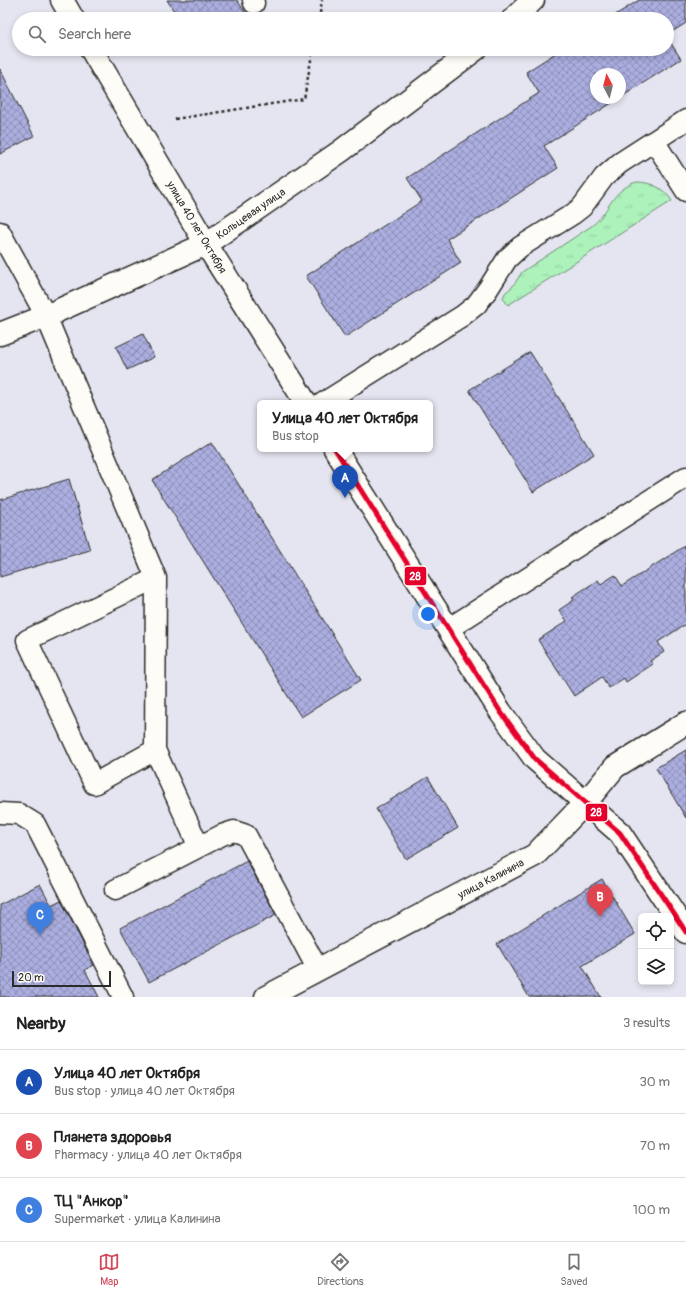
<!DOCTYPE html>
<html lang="en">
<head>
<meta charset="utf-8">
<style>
	body { margin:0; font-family:Pangolin,sans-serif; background:#f6f6f6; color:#222 }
	.controls { position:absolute; right:12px; bottom:12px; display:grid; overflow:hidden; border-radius:6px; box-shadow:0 2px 6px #0003 }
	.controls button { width:36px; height:36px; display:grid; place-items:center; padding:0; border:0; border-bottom:1px solid #e0e0e0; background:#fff; color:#222; font:20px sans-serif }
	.compass { position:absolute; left:590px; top:68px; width:36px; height:36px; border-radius:50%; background:#fff; box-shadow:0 2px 6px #0003; rotate:353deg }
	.scale { position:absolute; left:12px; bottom:10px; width:99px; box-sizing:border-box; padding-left:4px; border:2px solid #2b2b2b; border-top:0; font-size:11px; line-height:14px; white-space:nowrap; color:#2b2b2b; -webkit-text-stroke:3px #fdfcf7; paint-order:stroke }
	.you { position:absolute; left:428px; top:614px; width:14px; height:14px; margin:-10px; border:3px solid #fff; border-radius:50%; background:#1a73e8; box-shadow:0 0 0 6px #1a73e833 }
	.badge { display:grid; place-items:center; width:26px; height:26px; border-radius:50%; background:#d1495b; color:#fff; font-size:13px; font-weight:700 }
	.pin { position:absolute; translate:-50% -33px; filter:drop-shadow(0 1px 2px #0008) }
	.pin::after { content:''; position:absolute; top:21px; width:14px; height:12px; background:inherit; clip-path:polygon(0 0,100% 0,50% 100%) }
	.popup { position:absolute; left:257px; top:400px; width:176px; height:52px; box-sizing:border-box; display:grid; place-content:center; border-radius:6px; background:#fff; filter:drop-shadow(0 1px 3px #0005); font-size:13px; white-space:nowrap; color:#767676 }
	.popup b { font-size:15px; color:#222 }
	.popup::after { content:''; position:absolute; left:50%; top:100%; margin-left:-8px; border:8px solid transparent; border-top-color:#fff }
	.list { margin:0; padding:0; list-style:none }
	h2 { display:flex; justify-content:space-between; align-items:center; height:52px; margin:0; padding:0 16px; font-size:17px }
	h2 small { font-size:13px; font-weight:400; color:#767676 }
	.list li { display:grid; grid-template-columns:26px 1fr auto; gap:12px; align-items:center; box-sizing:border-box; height:64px; padding:0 16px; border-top:1px solid #e0e0e0 }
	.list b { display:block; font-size:15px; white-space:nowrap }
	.list p { margin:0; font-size:13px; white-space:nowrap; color:#767676 }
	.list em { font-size:13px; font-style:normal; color:#767676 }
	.icon { flex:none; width:22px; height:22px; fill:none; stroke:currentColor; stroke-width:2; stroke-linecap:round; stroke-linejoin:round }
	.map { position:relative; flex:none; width:686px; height:997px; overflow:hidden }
	.search { position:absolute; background:#fff; box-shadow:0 2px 6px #0003; left:12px; right:12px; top:12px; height:44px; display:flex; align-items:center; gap:10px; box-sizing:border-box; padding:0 14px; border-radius:22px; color:#767676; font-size:15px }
	.sheet { height:244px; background:#fff }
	nav { display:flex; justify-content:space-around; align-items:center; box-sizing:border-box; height:56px; border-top:1px solid #e0e0e0; background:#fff; font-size:11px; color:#767676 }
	nav a { display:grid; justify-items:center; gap:2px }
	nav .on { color:#d1495b }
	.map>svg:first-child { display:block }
	.grass { fill:url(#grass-tufts); stroke:#6c8e73 }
	.building { fill:url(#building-cross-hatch); stroke:#2b2b2b; fill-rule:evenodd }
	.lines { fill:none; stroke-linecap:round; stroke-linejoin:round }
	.lane-casing { stroke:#2b2b2b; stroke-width:23 }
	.street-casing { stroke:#2b2b2b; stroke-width:25 }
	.secondary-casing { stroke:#2b2b2b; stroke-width:25 }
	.path { stroke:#2b2b2b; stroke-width:2.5; stroke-dasharray:3 3; stroke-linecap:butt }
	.lane { stroke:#fdfcf7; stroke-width:20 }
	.street { stroke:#fdfcf7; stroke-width:22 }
	.secondary { stroke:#fdfcf7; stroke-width:22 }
	.bus-1-casing { stroke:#fdfcf7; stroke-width:8 }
	.bus-1 { stroke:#e4002b; stroke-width:5 }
	.labels { text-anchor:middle; stroke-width:4; stroke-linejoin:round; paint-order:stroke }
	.street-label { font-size:11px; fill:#2b2b2b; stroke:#fdfcf7 }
	.line-badge { stroke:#fdfcf7; stroke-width:1.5 }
	.badge-label { font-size:11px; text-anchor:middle; font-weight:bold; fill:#fff }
</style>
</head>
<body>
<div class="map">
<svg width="686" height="997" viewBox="0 0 686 997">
	<defs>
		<pattern id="grass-tufts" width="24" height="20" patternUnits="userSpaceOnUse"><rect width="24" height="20" fill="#adf1bb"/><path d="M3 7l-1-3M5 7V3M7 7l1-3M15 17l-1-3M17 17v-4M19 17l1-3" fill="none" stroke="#95cfa1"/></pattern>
		<pattern id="building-cross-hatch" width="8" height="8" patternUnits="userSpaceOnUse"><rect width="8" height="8" fill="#abaedf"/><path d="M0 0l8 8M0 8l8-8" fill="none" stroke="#8b8eb5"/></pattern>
	</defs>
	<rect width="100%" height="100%" fill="#e4e5f0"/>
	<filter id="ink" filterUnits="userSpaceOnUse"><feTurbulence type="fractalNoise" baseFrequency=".025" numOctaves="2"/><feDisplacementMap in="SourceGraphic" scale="8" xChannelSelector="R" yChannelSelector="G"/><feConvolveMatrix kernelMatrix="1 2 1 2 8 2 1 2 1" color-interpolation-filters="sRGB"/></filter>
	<g filter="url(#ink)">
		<!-- grass -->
		<path class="grass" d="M636,182C651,182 664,188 672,201L508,305L503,298L505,293L513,286L522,272L593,225C612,208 610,192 636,182Z"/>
		<!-- building -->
		<path class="building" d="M167,0H237L249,18L179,19Z
			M639,0H686V23L667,35V19H609Z
			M667,37L681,59L544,146L558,168L447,239L461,263L345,337L306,276L422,201L407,178L539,93L526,72L562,49H667ZM596,74H620V98H596Z
			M0,69L34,136L0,154Z
			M143,334L154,357L127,370L116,347Z
			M530,352L594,454L533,492L469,390Z
			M212,442L361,680L301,717L152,480Z
			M69,479L90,550L0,577V500Z
			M686,545V624L658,642L664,652L650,661L653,664L626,682L624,678L609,688L602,677L574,696L538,640L567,621L559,610L574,600L572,597L598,580L601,584L615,575L622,586Z
			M686,750V818L656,768Z
			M428,777L458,828L406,859L376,809Z
			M247,861L276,915L149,982L120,928Z
			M602,879L635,934L582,966L601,997H529L497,944Z
			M40,884L51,905L61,900L94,965L85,970L99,997H0V905Z"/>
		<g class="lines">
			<!-- lane casing -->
			<g class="lane-casing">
				<path id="lane" d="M253,0L254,3
					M686,120L654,141L686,191
					M0,232L46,316L156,578L155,750L94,784L27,640L156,578
					M323,403L462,316L476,305L488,289L507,259L520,247L573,214L582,207L604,177L620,163L654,141
					M448,629L686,477
					M155,750L199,847
					M0,813L19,814L35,824L123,997
					M115,890L222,835L234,831L246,835L318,970"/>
			</g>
			<!-- street casing -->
			<g class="street-casing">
				<g id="street">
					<path d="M513,19L533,0"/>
					<path id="s1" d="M306,403L206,244L341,151L476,49"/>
					<path d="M335,449L500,711L535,759L620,833L686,932"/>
					<path id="s2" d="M266,997L535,855L586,802L615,767L686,723"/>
				</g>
			</g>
			<!-- secondary casing -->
			<g class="secondary-casing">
				<path id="secondary" d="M62,0L73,19
					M0,334L46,316L206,244L91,49"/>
			</g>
			<!-- path -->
			<path class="path" d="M319,19L322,0
				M175,119L304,99L313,49"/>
			<!-- lane -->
			<use href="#lane" class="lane"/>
			<!-- street -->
			<use href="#street" class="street"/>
			<!-- secondary -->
			<use href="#secondary" class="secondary"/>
			<!-- bus-1 casing -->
			<g class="bus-1-casing">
				<path id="bus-1" d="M335,449L500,711L535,759L620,833L686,932"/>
			</g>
			<!-- bus-1 -->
			<use href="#bus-1" class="bus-1"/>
		</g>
	</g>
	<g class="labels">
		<!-- street labels -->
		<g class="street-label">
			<text dy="4" stroke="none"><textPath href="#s1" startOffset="242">Кольцевая улица</textPath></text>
			<text transform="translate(197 227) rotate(59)" y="4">улица 40 лет Октября</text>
			<text dy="4" stroke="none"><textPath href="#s2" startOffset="254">улица Калинина</textPath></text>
		</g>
	</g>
	<g class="line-badge">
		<rect x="404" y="566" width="23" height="20" rx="4" fill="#e4002b"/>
		<rect x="585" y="803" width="23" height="19" rx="4" fill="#e4002b"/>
	</g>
	<g class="badge-label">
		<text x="415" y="580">28</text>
		<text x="596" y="816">28</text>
	</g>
</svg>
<div class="controls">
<button><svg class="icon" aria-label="locate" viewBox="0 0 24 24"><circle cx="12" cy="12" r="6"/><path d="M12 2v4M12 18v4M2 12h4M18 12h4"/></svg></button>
<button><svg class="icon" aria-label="layers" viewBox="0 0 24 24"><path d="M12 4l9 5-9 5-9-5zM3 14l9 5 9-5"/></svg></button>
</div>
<svg class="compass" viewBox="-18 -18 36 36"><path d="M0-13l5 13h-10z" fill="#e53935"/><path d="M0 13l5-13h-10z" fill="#767676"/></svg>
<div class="scale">20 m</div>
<div class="you"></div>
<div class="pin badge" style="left:345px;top:498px;background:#1a4fb4">A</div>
<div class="popup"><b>Улица 40 лет Октября</b>Bus stop</div>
<div class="pin badge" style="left:600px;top:917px;background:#e0444e">B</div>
<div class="pin badge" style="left:40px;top:935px;background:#3f7fe0">C</div>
<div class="search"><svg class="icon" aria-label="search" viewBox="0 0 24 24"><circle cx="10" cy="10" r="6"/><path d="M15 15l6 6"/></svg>Search here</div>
</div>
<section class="sheet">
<h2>Nearby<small>3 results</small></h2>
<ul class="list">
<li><span class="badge" style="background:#1a4fb4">A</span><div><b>Улица 40 лет Октября</b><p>Bus stop · улица 40 лет Октября</p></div><em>30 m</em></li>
<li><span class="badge" style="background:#e0444e">B</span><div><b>Планета здоровья</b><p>Pharmacy · улица 40 лет Октября</p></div><em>70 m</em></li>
<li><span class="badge" style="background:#3f7fe0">C</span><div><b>ТЦ &quot;Анкор&quot;</b><p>Supermarket · улица Калинина</p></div><em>100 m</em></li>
</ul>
</section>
<nav>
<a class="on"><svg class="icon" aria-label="map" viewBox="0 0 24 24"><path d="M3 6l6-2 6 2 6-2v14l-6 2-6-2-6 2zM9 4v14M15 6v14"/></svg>Map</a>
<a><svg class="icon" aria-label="directions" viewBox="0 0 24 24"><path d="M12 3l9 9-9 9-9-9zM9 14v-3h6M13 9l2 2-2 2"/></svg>Directions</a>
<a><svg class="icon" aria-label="saved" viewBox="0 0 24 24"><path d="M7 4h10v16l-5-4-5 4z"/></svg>Saved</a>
</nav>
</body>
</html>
